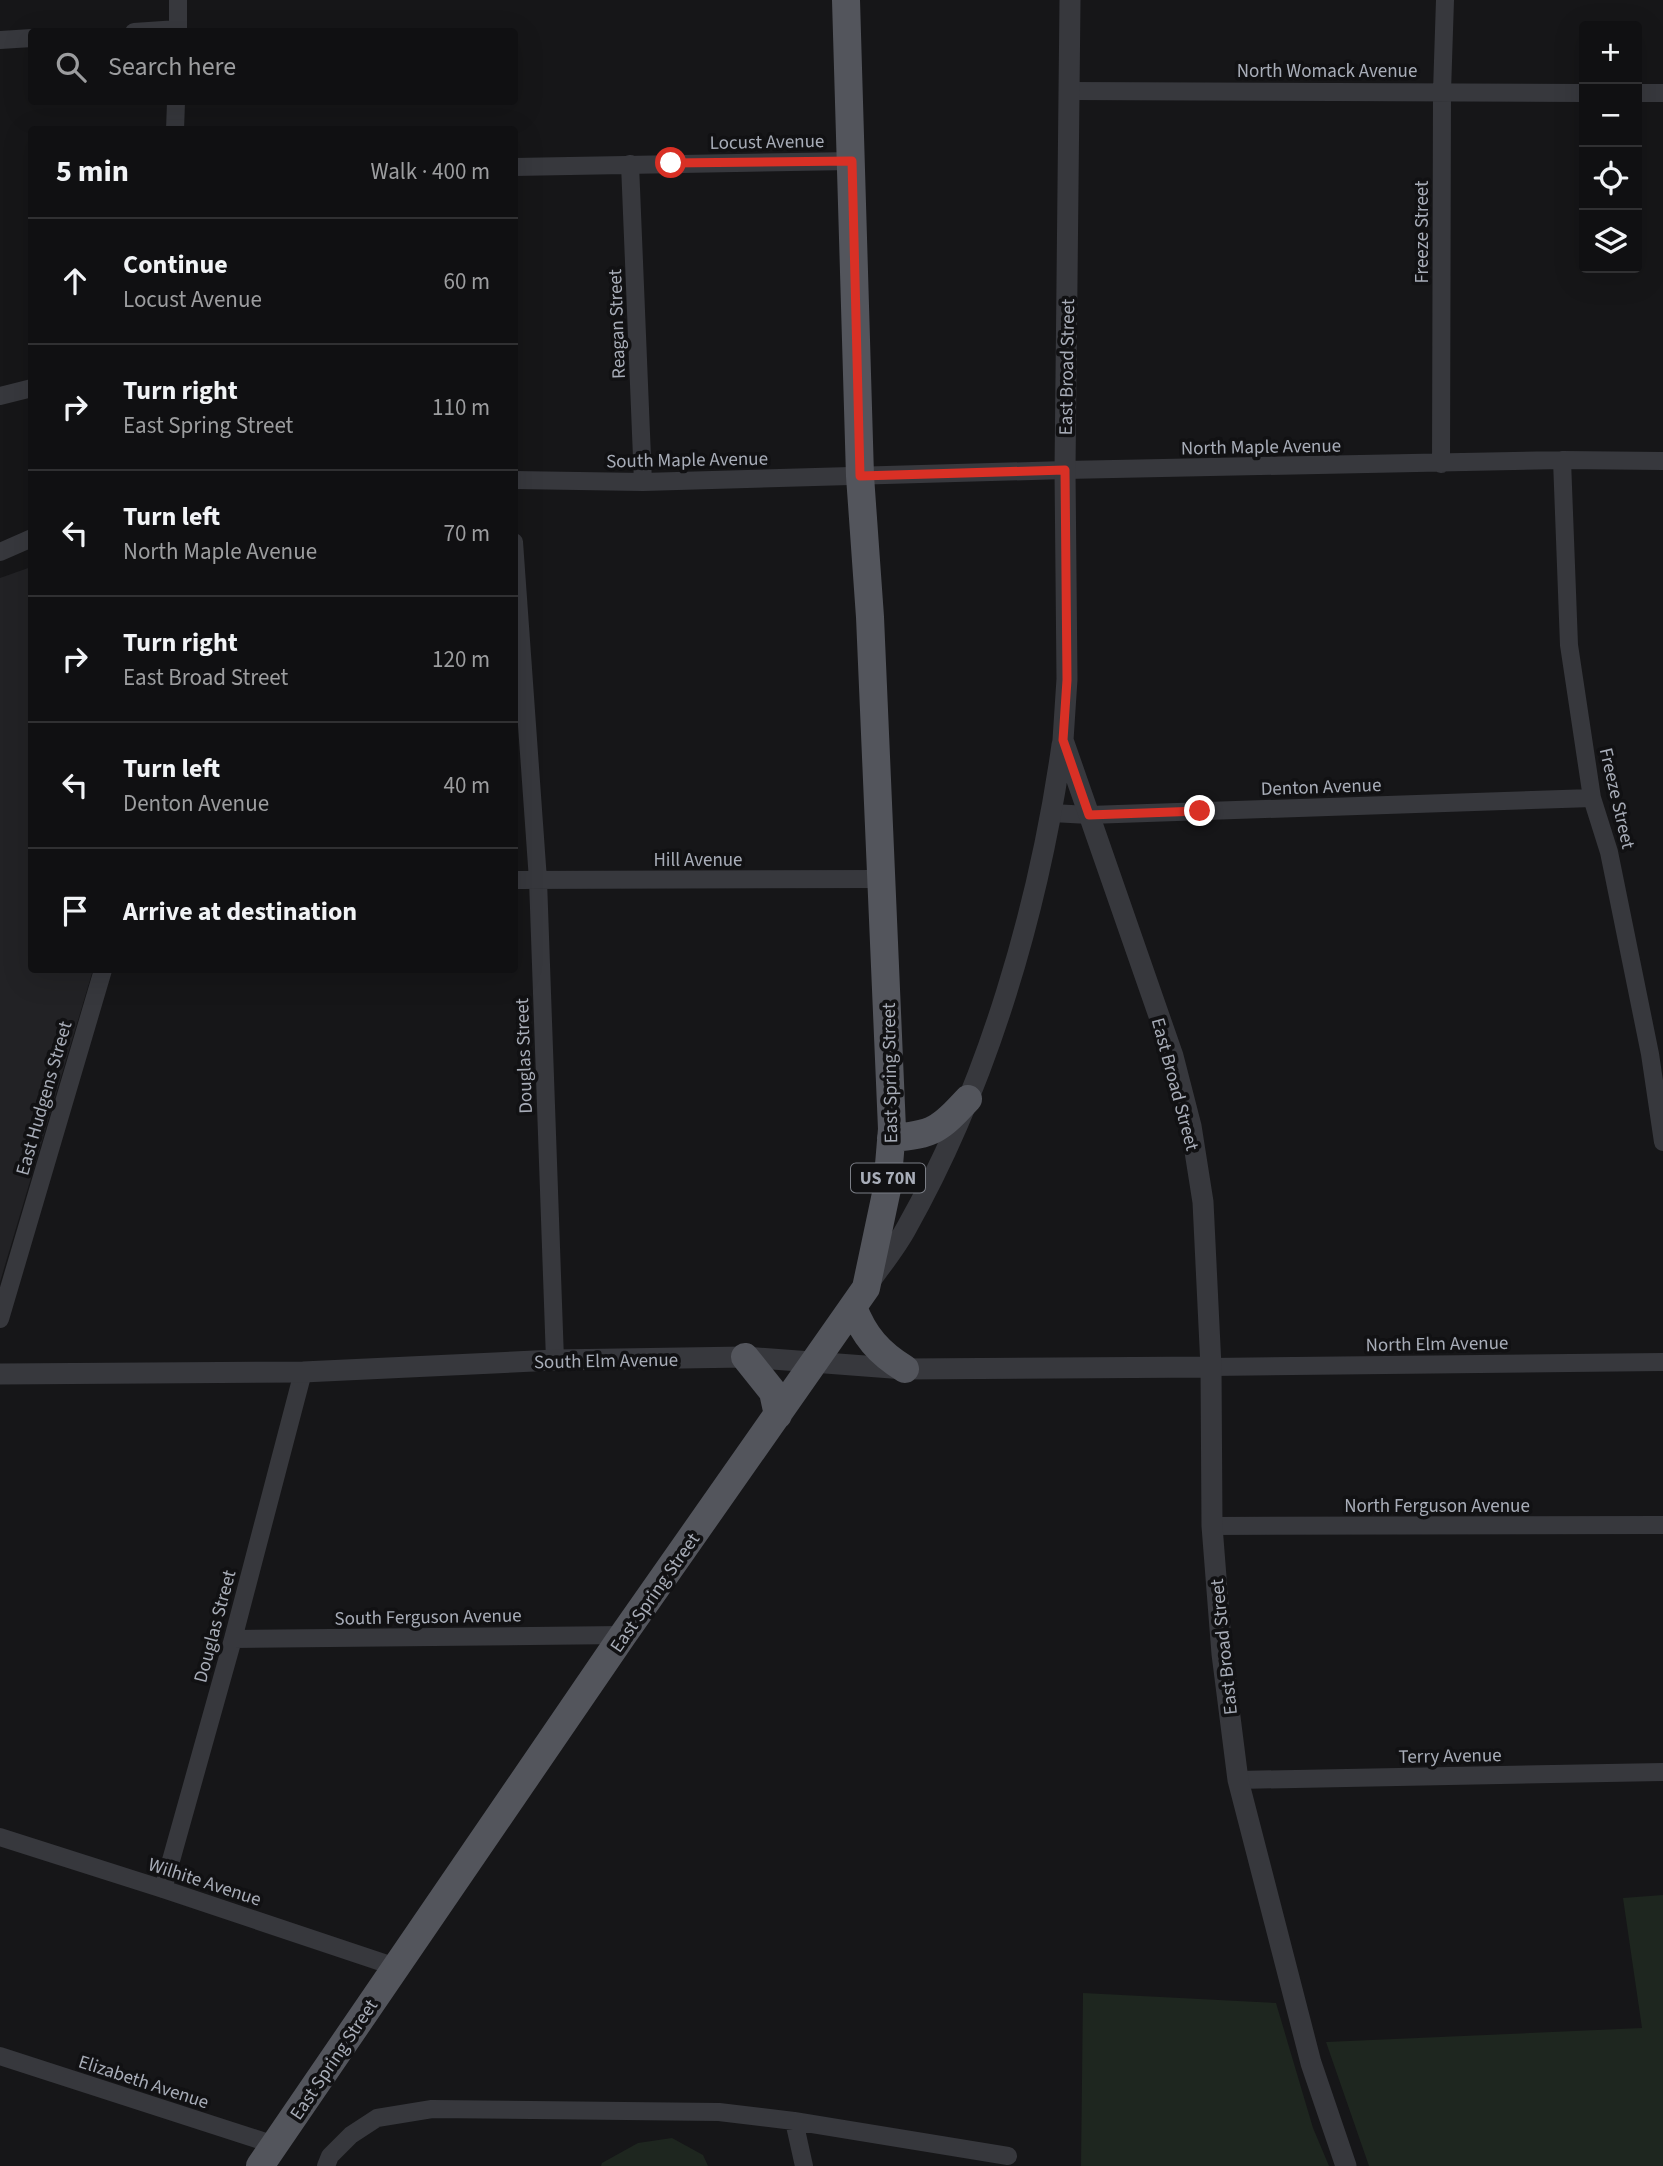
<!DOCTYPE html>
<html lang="en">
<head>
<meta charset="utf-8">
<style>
	body { margin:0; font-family:"Source Sans 3",sans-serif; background:#1e1e20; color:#f1f3f6 }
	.controls { position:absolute; right:21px; top:21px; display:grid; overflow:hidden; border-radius:7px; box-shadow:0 7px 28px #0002 }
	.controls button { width:63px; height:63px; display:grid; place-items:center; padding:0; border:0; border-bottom:2px solid #303032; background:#101012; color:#f1f3f6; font:35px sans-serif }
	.stop { position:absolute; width:21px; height:21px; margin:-16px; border:5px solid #d93025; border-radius:50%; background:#fff }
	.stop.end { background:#d93025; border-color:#fff; box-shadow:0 2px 7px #0008 }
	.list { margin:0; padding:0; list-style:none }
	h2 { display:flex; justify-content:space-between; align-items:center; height:91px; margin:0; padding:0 28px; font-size:30px }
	h2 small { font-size:23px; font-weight:400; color:#9c9d9f }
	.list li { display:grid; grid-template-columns:46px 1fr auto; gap:21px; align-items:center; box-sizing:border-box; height:126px; padding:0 28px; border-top:2px solid #303032 }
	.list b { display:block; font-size:26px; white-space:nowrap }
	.list p { margin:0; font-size:23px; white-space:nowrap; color:#9c9d9f }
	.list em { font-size:23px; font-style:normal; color:#9c9d9f }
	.icon { flex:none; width:38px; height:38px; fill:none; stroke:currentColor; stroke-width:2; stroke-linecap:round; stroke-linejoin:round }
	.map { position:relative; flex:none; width:1663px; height:2166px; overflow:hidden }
	.search { position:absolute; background:#101012; box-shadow:0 7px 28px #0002; left:28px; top:28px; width:490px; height:77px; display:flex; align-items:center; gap:18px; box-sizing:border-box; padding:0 24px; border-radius:7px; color:#9c9d9f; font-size:26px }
	.panel { position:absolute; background:#101012; box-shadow:0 7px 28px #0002; left:28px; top:126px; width:490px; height:847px; border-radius:7px }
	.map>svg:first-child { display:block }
	.built { fill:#222225 }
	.green { fill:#1e261f }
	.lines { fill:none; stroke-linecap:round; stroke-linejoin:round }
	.minor { stroke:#37383d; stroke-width:18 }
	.tertiary { stroke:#37383d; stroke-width:21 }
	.primary { stroke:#53555c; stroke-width:28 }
	.route { stroke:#d93025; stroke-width:9 }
	.labels { text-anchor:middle; stroke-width:7; stroke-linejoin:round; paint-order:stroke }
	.shield { fill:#111113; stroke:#7b7e86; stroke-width:2 }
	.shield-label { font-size:18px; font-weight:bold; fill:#a8adb8 }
	.street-label { font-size:19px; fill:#a8adb8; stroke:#111113 }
</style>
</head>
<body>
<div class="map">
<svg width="1663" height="2166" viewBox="0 0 1663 2166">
	<rect width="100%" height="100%" fill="#161618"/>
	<!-- built -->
	<path class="built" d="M31,567L32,970H93L0,1282V578Z"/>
	<!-- green -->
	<path class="green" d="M1663,1895V2166H1369L1326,2042L1642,2028L1623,1898Z
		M1083,1993L1276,2003L1313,2128L1329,2166H1081Z
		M672,2138L703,2155L708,2166H601L602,2163L638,2143Z"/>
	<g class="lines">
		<!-- minor -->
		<path class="minor" d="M134,32L178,29
			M178,32V0
			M0,40L32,38
			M1070,91L1584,93
			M1637,93H1663
			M175,130L176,102
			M630,164L643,482
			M514,167L852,161
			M0,396L32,388
			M1562,460L1569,645L1592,798L1609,852L1650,1054L1663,1142
			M1441,464L1442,92L1445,0
			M514,480L643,482L1065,470L1562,460L1663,461
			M514,542L538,880L555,1360
			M0,552L32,538
			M1052,813L1089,815L1592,798
			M514,880L882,879
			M0,1319L103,970
			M1211,1367L1663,1362
			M1212,1526L1663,1525
			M233,1639L623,1635
			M1238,1780L1663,1772
			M0,1837L163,1889L396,1967
			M163,1889L233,1639L303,1372
			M0,2056L275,2145
			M794,2121L1008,2156
			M326,2166L330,2156L351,2135L377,2118L432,2109L719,2112L794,2121L804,2166"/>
		<!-- tertiary -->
		<path class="tertiary" d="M1070,0L1065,470L1067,679L1063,740L1173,1056L1191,1126L1203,1202L1211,1367L1212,1526L1222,1654L1238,1780L1311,2063L1346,2166
			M871,1280C883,1263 897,1246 907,1227C988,1083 1039,908 1062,745
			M0,1374L303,1372L555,1360L745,1357L905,1369L1211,1367"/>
		<!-- primary -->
		<path class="primary" d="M891,1138C934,1135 940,1129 968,1099
			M853,1307C864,1336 879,1353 905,1369
			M745,1357L773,1392L778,1415
			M260,2166L623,1635L866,1288L887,1189L892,1129L870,617L860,476L846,0"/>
	</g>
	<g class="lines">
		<!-- route -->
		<path class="route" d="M671,163L852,161L860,476L1065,470L1067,680L1063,740L1089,815L1200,811"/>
	</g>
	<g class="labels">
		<!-- shield labels -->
		<rect class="shield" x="851" y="1163.5" width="74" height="29" rx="5"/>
		<g class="shield-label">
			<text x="888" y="1184">US 70N</text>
		</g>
		<!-- street labels -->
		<g class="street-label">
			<text x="1327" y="77">North Womack Avenue</text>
			<text transform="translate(767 141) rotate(-1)" y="7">Locust Avenue</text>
			<text transform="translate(1421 232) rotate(-90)" y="7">Freeze Street</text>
			<text transform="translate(616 324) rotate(-92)" y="7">Reagan Street</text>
			<text transform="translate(1066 367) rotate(-89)" y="7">East Broad Street</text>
			<text transform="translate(1261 446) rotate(-1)" y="7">North Maple Avenue</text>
			<text transform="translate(687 459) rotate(-1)" y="7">South Maple Avenue</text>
			<text transform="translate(1321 786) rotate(-2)" y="7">Denton Avenue</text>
			<text transform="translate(1618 798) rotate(77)" y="7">Freeze Street</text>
			<text x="698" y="866">Hill Avenue</text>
			<text transform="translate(523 1056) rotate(-92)" y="7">Douglas Street</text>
			<text transform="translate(889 1073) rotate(-91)" y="7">East Spring Street</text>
			<text transform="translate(1176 1084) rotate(75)" y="7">East Broad Street</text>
			<text transform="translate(43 1098) rotate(-74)" y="7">East Hudgens Street</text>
			<text transform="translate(1437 1343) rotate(-1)" y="7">North Elm Avenue</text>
			<text transform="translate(606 1360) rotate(-1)" y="7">South Elm Avenue</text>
			<text x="1437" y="1512">North Ferguson Avenue</text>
			<text transform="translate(654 1592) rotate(-55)" y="7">East Spring Street</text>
			<text transform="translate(428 1616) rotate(-1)" y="7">South Ferguson Avenue</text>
			<text transform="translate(214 1626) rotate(-75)" y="7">Douglas Street</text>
			<text transform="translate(1223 1647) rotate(-96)" y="7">East Broad Street</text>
			<text transform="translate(1450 1755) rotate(-1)" y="7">Terry Avenue</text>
			<text transform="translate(205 1881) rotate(18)" y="7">Wilhite Avenue</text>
			<text transform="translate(333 2059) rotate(-56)" y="7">East Spring Street</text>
			<text transform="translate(144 2081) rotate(18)" y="7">Elizabeth Avenue</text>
		</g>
	</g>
</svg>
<div class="controls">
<button>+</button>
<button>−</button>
<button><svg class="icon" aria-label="locate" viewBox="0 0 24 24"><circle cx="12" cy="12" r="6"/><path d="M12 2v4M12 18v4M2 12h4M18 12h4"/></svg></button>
<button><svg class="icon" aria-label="layers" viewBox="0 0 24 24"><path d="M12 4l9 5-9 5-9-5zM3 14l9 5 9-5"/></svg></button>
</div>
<div class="stop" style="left:671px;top:163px"></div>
<div class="stop end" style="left:1200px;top:811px"></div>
<div class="search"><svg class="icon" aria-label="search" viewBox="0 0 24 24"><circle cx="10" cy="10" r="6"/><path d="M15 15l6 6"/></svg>Search here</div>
<section class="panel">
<h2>5 min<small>Walk · 400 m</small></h2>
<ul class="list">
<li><svg class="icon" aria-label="ahead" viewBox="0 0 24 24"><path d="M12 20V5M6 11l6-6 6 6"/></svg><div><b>Continue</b><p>Locust Avenue</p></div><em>60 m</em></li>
<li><svg class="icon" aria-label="right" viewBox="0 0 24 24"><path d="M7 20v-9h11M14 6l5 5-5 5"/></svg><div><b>Turn right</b><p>East Spring Street</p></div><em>110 m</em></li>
<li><svg class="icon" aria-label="left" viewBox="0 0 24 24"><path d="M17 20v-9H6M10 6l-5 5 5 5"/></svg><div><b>Turn left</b><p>North Maple Avenue</p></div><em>70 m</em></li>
<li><svg class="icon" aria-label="right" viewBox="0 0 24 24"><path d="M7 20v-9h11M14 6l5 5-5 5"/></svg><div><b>Turn right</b><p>East Broad Street</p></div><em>120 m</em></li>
<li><svg class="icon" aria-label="left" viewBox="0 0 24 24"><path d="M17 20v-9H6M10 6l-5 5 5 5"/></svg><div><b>Turn left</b><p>Denton Avenue</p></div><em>40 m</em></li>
<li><svg class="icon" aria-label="arrive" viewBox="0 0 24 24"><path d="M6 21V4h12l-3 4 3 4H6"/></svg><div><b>Arrive at destination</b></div></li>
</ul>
</section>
</div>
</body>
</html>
